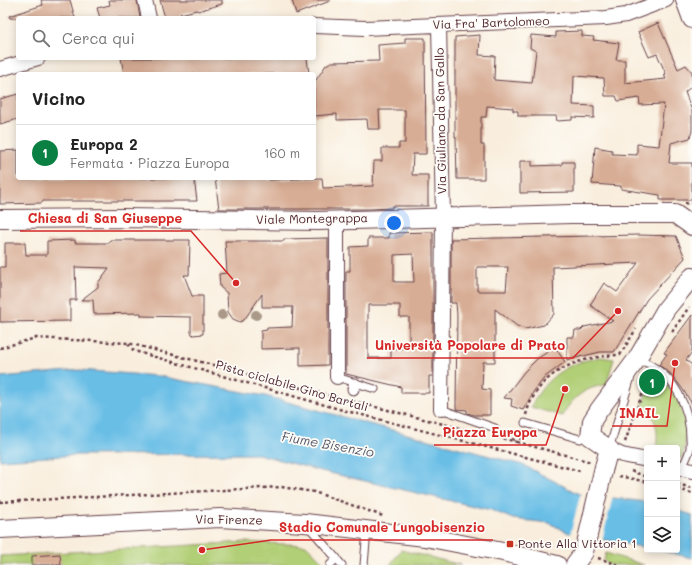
<!DOCTYPE html>
<html lang="it">
<head>
<meta charset="utf-8">
<style>
	body { margin:0; font-family:Mali,sans-serif; background:#f6f6f6; color:#222 }
	.controls { position:absolute; right:12px; bottom:12px; display:grid; overflow:hidden; border-radius:4px; box-shadow:0 2px 10px #0003 }
	.controls button { width:36px; height:36px; display:grid; place-items:center; padding:0; border:0; border-bottom:1px solid #e0e0e0; background:#fff; color:#222; font:20px sans-serif }
	.you { position:absolute; left:394px; top:223px; width:14px; height:14px; margin:-10px; border:3px solid #fff; border-radius:50%; background:#1a73e8; box-shadow:0 0 0 6px #1a73e833 }
	.badge { display:grid; place-items:center; width:26px; height:26px; border-radius:50%; background:#0b8043; color:#fff; font-size:13px; font-weight:700 }
	.pin { position:absolute; translate:-50% -50%; border:2px solid #fff; box-shadow:0 1px 4px #0006 }
	.list { margin:0; padding:0; list-style:none }
	h2 { display:flex; justify-content:space-between; align-items:center; height:52px; margin:0; padding:0 16px; font-size:17px }
	h2 small { font-size:13px; font-weight:400; color:#767676 }
	.list li { display:grid; grid-template-columns:26px 1fr auto; gap:12px; align-items:center; box-sizing:border-box; height:56px; padding:0 16px; border-top:1px solid #e0e0e0 }
	.list b { display:block; font-size:15px; white-space:nowrap }
	.list p { margin:0; font-size:13px; white-space:nowrap; color:#767676 }
	.list em { font-size:13px; font-style:normal; color:#767676 }
	.icon { flex:none; width:22px; height:22px; fill:none; stroke:currentColor; stroke-width:2; stroke-linecap:round; stroke-linejoin:round }
	.map { position:relative; flex:none; width:692px; height:565px; overflow:hidden }
	.search { position:absolute; background:#fff; box-shadow:0 2px 10px #0003; left:16px; top:16px; width:300px; height:44px; display:flex; align-items:center; gap:10px; box-sizing:border-box; padding:0 14px; border-radius:4px; color:#767676; font-size:15px }
	.panel { position:absolute; background:#fff; box-shadow:0 2px 10px #0003; left:16px; top:72px; width:300px; height:108px; border-radius:4px }
	.map>svg:first-child { display:block }
	.green { fill:#b1cf76; stroke:#7e7750 }
	.water { fill:#69bee6; stroke:#5a6e88 }
	.pier { fill:#f9eedd }
	.building { fill:#d8ad95; fill-rule:evenodd }
	.lines { fill:none; stroke-linecap:round; stroke-linejoin:round }
	.service-casing { stroke:#643e46; stroke-width:9 }
	.pedestrian-casing { stroke:#643e46; stroke-width:13 }
	.minor-casing { stroke:#643e46; stroke-width:16 }
	.tertiary-casing { stroke:#643e46; stroke-width:20 }
	.path { stroke:#643e46; stroke-width:2.5; stroke-dasharray:3 3; stroke-linecap:butt }
	.service { stroke:#fff; stroke-width:7 }
	.pedestrian { stroke:#fff; stroke-width:11 }
	.minor { stroke:#fff; stroke-width:14 }
	.tertiary { stroke:#fff; stroke-width:18 }
	.tertiary-bridge-casing { stroke:#643e46; stroke-width:20; stroke-linecap:butt }
	.tertiary-bridge { stroke:#fff; stroke-width:18 }
	.tree { fill:#a98 }
	.poi-dot { fill:#c8321e; stroke:#fdfcf7; stroke-width:1.5 }
	.labels { text-anchor:middle; stroke-width:3.5; stroke-linejoin:round; paint-order:stroke }
	.street-label { font-size:12px; fill:#4a1f2b; stroke:#fdfcf7 }
	.poi-label { font-size:12px; fill:#4a1f2b; stroke:#fdfcf7; text-anchor:start }
	.water-label { font-size:13px; font-style:italic; fill:#55576c; stroke:#fdfcf7 }
	.leader { fill:none; stroke:#d62828; stroke-width:1.5 }
	.callout-dot { fill:#d62828; stroke:#fdfcf7; stroke-width:1.5 }
	.callout-label { font-size:13px; text-anchor:middle; font-weight:bold; fill:#d62828; stroke:#fdfcf7; stroke-width:3.5; stroke-linejoin:round; paint-order:stroke }
</style>
</head>
<body>
<div class="map">
<svg width="692" height="565" viewBox="0 0 692 565">
	<rect width="100%" height="100%" fill="#fdfcf7"/>
	<filter id="ink" filterUnits="userSpaceOnUse"><feTurbulence type="fractalNoise" baseFrequency=".025" numOctaves="2"/><feDisplacementMap in="SourceGraphic" scale="8" xChannelSelector="R" yChannelSelector="G"/><feConvolveMatrix kernelMatrix="1 2 1 2 8 2 1 2 1" color-interpolation-filters="sRGB"/></filter>
	<filter id="wash" filterUnits="userSpaceOnUse"><feTurbulence type="fractalNoise" baseFrequency=".012" numOctaves="4" result="noise"/><feDisplacementMap in="SourceGraphic" scale="16" xChannelSelector="R" yChannelSelector="G"/><feGaussianBlur stdDeviation="0.9" result="paint"/><feColorMatrix in="noise" values="0 0 0 0 0 0 0 0 0 0 0 0 0 0 0 0 0 1.4 0 .05"/><feComposite in="paint" operator="in"/></filter>
	<g filter="url(#wash)">
		<rect width="100%" height="100%" fill="#f9eedd"/>
		<!-- green -->
		<path class="green" d="M601,357L614,359L606,385C585,387 572,398 562,416L531,407C545,376 569,362 601,357Z
			M654,376C683,393 692,427 682,458L677,457V448H656C659,430 656,417 642,404Z
			M246,542L306,545L326,565H0V556Z
			M401,550L461,565H390Z
			M606,553L644,565H609L604,560Z"/>
		<!-- water -->
		<path class="water" d="M80,370L158,376L265,396L523,465L579,494L647,502V548L569,533L549,523L513,519L491,510L317,470L258,454L79,455L0,460V377Z
			M677,510L692,515V558L658,550H677Z"/>
		<!-- pier -->
		<path class="pier" d="M581,492L613,496L602,541L570,535Z"/>
		<g id="blocks">
			<!-- building -->
			<path class="building" d="M41,0H70L75,18H10L9,16L43,5Z
				M109,0H137L140,18H100L97,8L110,5Z
				M160,0H222V4L198,11L197,10L180,14L181,18H165Z
				M292,0H330V1L296,14Z
				M658,23L678,69L686,65L692,72V86L685,92L692,111V131L690,138L671,143L669,163H692V200H660V195L621,189V186L592,184L595,147L612,150V154L637,155V144L659,146L664,104L640,105L639,98L618,101L616,96H605L604,78L574,76L573,105L594,106V118L572,117V120L557,121L556,116H518V111H513V108L487,106L486,117H481V145H484V179H457L456,137H455V37L480,35L479,55L495,56L494,80L532,83L536,51L530,48L531,35L556,37V32L582,31V36L594,37L593,40L619,43L616,60H625V83L666,79L664,75L666,74L657,54L649,57L638,32Z
				M405,38H425L426,154H413L412,175H428V206H392V208L370,209H219L215,178H268L269,180L322,178L323,188L373,186L374,161H382V148H399V143H405V110H379L380,129H368L367,119L337,120V114L314,116V83L326,65L331,62L379,61L378,45L405,43Z
				M121,58H307L309,74H124Z
				M18,94V119L0,124V99Z
				M18,150V178H194L197,201H42V203L0,204V151Z
				M520,161H532V166L562,165V162H574V192L520,193Z
				M433,232V376H429V393H401V387L346,374V271H350V247L368,246V238H389V233ZM413,254L414,282H394V255ZM368,305H400V317H409V348L391,349V358H368Z
				M639,235L676,236L685,258L647,299L614,352H600L567,360V337H574L575,330H581L584,327L613,321L590,305L604,283L617,292L638,263L553,267L554,314L544,325L525,329L517,326L495,309V362H483L482,389L490,390V415H474L467,413V410L456,409L457,315L456,303H451V239ZM477,267H508L506,291H477Z
				M328,238V365L300,366V348L261,349V331L267,330V328L292,327L293,307H262V294L244,320L240,322L233,319L228,312L227,293L220,287L219,274L227,273L225,241H284V239Z
				M75,240V243H109L110,240H190L189,275H184L192,296H203V334L193,335L191,333V317L141,316V313L94,314L93,300H81L98,287V283L109,268L75,267L76,300H70V321L0,322V267H5V243H25L26,255H47V241Z
				M692,315V352L686,360L692,365V404L682,388L671,374L659,365L667,354L664,353Z
				M555,347L565,362L545,377L534,391L523,410L511,406L512,399L504,398L524,372L537,359Z
				M60,554L61,565H32V556Z"/>
		</g>
	</g>
	<g filter="url(#ink)">
		<use href="#blocks" fill-opacity="0" stroke="#643e46" stroke-width="1"/>
		<g class="lines">
			<!-- service casing -->
			<g class="service-casing">
				<path id="service" d="M637,359C675,372 692,408 690,448C689,454 685,462 682,468
					M337,377L375,389
					M441,409L495,428
					M525,423L580,439
					M609,449L631,377
					M308,526L342,565
					M330,565L337,558
					M364,565L367,530"/>
			</g>
			<!-- pedestrian casing -->
			<g class="pedestrian-casing">
				<path id="pedestrian" d="M353,389L355,384"/>
			</g>
			<!-- minor casing -->
			<g class="minor-casing">
				<path id="minor" d="M145,0L149,18
					M439,25L443,217L441,409
					M314,26L365,28L606,18L626,15L666,0
					M0,69L38,58
					M337,377V219
					M609,449L622,455L647,460
					M677,467L692,471"/>
			</g>
			<!-- tertiary casing -->
			<g class="tertiary-casing">
				<path id="tertiary" d="M685,0L692,19
					M0,219L124,218L318,221L571,214H675L692,226
					M604,467L609,449L590,436L592,421L599,410L637,359L666,309L692,277
					M0,529L220,518L305,523L425,537L503,552L557,565
					M575,564L584,552"/>
			</g>
			<!-- path -->
			<path class="path" d="M685,203L692,204
				M672,332L689,307
				M128,344L134,351L339,409L580,471
				M0,348L36,338L128,343L347,400
				M352,401L467,430
				M526,415C537,371 580,356 620,355L636,329
				M502,432L517,442L591,462
				M497,437L517,442L521,438L523,432
				M625,442L649,375
				M631,471L647,477
				M619,476L647,482
				M677,484L692,488
				M677,489L692,493
				M0,502L281,487L314,492L383,516
				M598,558L619,565"/>
			<!-- service -->
			<use href="#service" class="service"/>
			<!-- pedestrian -->
			<use href="#pedestrian" class="pedestrian"/>
			<!-- minor -->
			<use href="#minor" class="minor"/>
			<!-- tertiary -->
			<use href="#tertiary" class="tertiary"/>
			<!-- tertiary-bridge casing -->
			<g class="tertiary-bridge-casing">
				<path id="tertiary-bridge" d="M584,552L604,467"/>
			</g>
			<!-- tertiary-bridge -->
			<use href="#tertiary-bridge" class="tertiary-bridge"/>
		</g>
		<!-- trees -->
		<g class="tree">
			<circle cx="222" cy="315" r="5"/>
			<circle cx="256" cy="315" r="5"/>
		</g>
	</g>
	<!-- markers -->
	<rect class="poi-dot" x="506" y="540" width="8" height="8" rx="2"/>
	<g class="labels">
		<!-- street labels -->
		<g class="street-label">
			<text transform="translate(491 23) rotate(-2)" y="4">Via Fra' Bartolomeo</text>
			<text transform="translate(441 121) rotate(-91)" y="4">Via Giuliano da San Gallo</text>
			<text transform="translate(312 219) rotate(-1)" y="4">Viale Montegrappa</text>
			<text transform="translate(292 386) rotate(16)" y="4">Pista ciclabile Gino Bartali</text>
			<text transform="translate(229 520) rotate(1)" y="4">Via Firenze</text>
		</g>
		<!-- poi labels -->
		<g class="poi-label">
			<text x="518" y="548">Ponte Alla Vittoria 1</text>
		</g>
		<!-- water labels -->
		<g class="water-label">
			<text transform="translate(328 444) rotate(10)" y="5">Fiume Bisenzio</text>
		</g>
	</g>
	<!-- callouts -->
	<path class="leader" d="M236 283L191 231H20M618 311L573 358H367M675 363L667 426H612M565 389L546 445H434M202 550L271 540H493"/>
	<g class="callout-dot">
		<circle cx="236" cy="283" r="4"/>
		<circle cx="618" cy="311" r="4"/>
		<circle cx="675" cy="363" r="4"/>
		<circle cx="565" cy="389" r="4"/>
		<circle cx="202" cy="550" r="4"/>
	</g>
	<g class="callout-label">
		<text x="105" y="223">Chiesa di San Giuseppe</text>
		<text x="470" y="350">Università Popolare di Prato</text>
		<text x="639" y="418">INAIL</text>
		<text x="490" y="437">Piazza Europa</text>
		<text x="382" y="532">Stadio Comunale Lungobisenzio</text>
	</g>
</svg>
<div class="controls">
<button>+</button>
<button>−</button>
<button><svg class="icon" aria-label="layers" viewBox="0 0 24 24"><path d="M12 4l9 5-9 5-9-5zM3 14l9 5 9-5"/></svg></button>
</div>
<div class="you"></div>
<div class="pin badge" style="left:652px;top:382px">1</div>
<div class="search"><svg class="icon" aria-label="search" viewBox="0 0 24 24"><circle cx="10" cy="10" r="6"/><path d="M15 15l6 6"/></svg>Cerca qui</div>
<section class="panel">
<h2>Vicino<small></small></h2>
<ul class="list">
<li><span class="badge">1</span><div><b>Europa 2</b><p>Fermata · Piazza Europa</p></div><em>160 m</em></li>
</ul>
</section>
</div>
</body>
</html>
